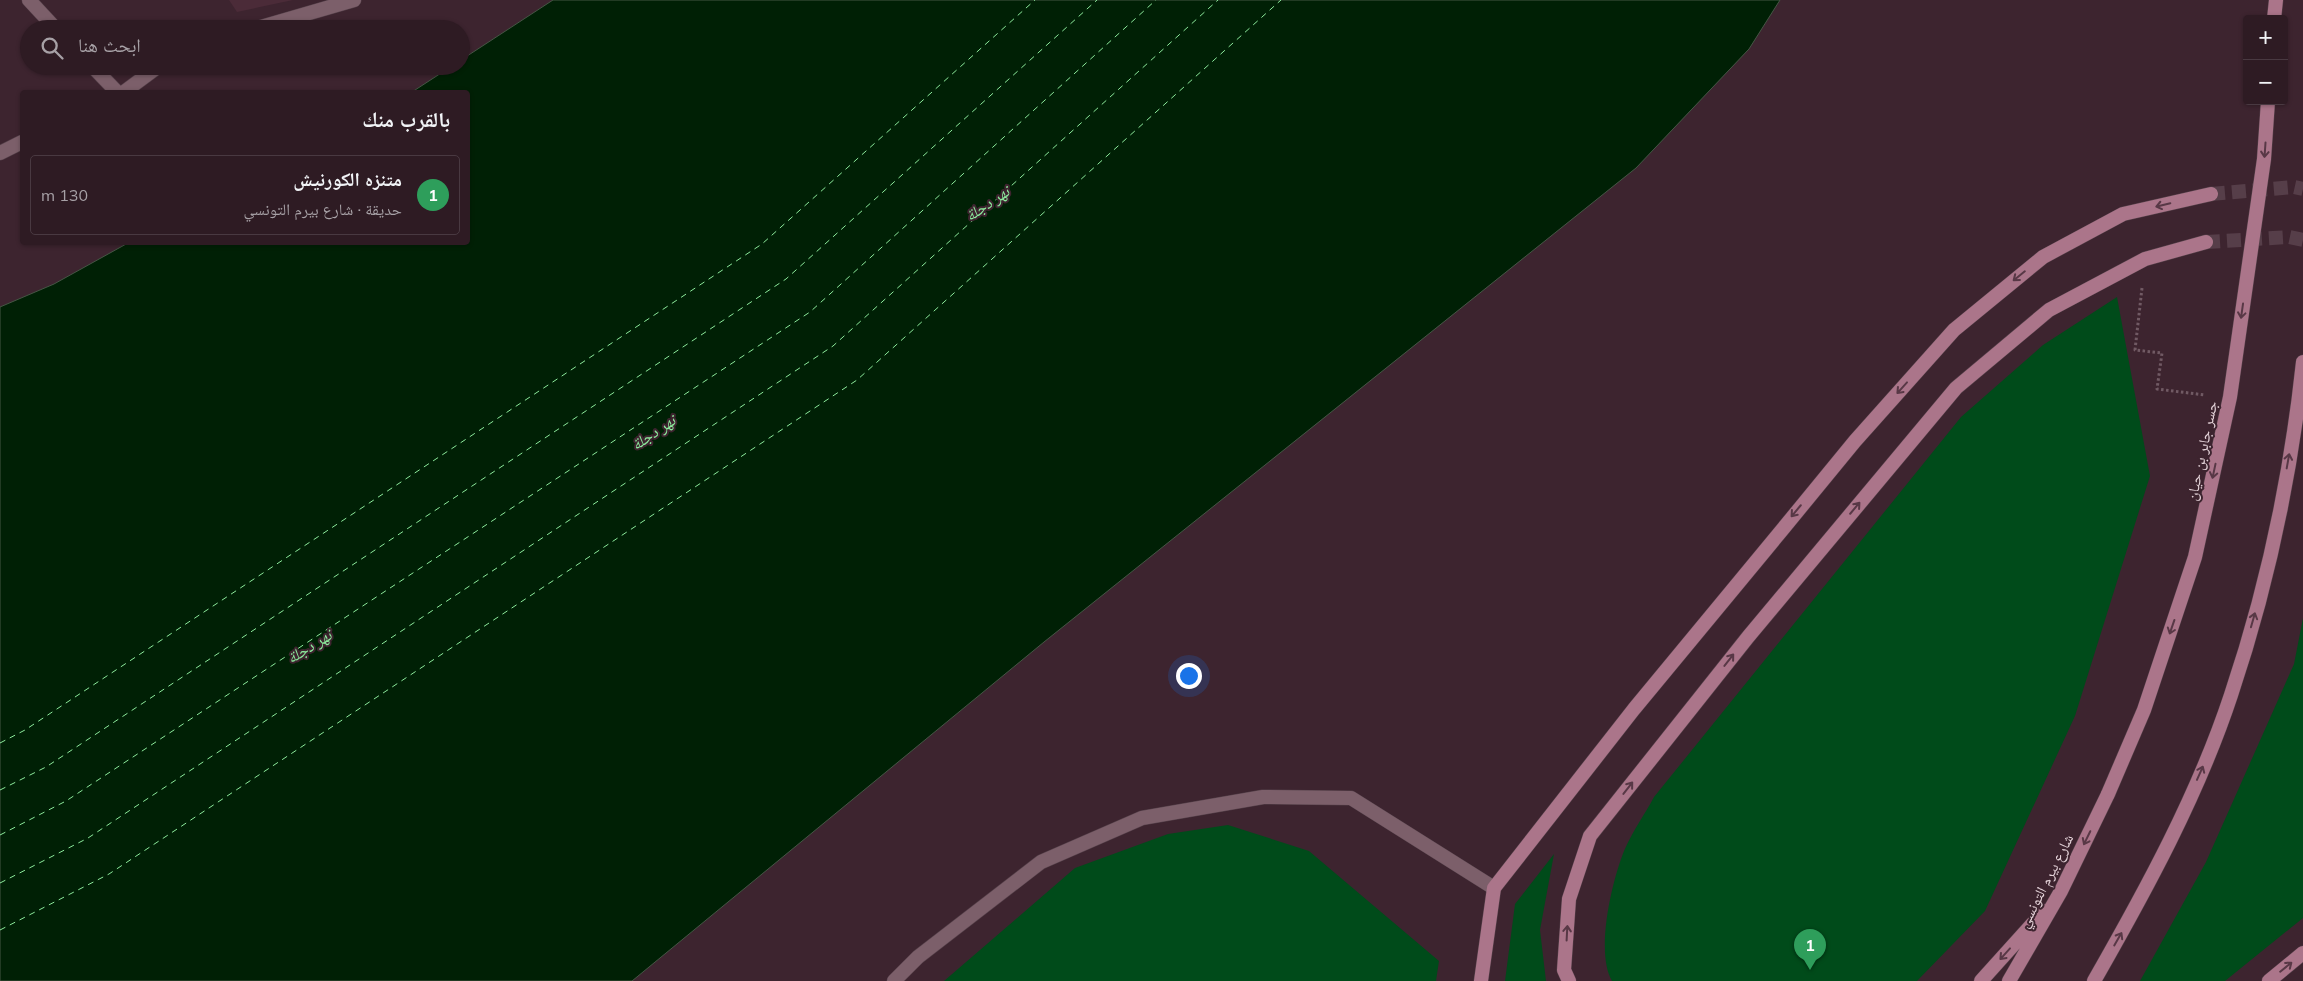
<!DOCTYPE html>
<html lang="ar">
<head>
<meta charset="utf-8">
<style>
	body { margin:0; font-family:Mulish,"Noto Naskh Arabic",sans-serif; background:#36242b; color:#f1f3f6; direction:rtl }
	.controls { position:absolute; right:15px; top:15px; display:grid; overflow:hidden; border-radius:5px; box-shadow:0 1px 4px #0004 }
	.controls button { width:45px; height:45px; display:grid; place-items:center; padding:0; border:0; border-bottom:1px solid #493941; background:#2e1b23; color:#f1f3f6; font:25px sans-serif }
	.you { position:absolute; left:1188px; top:675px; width:18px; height:18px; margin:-12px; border:4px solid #fff; border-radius:50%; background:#1a73e8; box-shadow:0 0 0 8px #1a73e833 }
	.badge { display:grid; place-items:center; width:32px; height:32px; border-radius:50%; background:#2563eb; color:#fff; font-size:16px; font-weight:700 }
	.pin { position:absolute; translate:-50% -41px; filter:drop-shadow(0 1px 2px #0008) }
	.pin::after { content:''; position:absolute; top:26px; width:18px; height:15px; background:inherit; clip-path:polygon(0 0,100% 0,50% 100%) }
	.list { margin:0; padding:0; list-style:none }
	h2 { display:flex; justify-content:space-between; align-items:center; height:65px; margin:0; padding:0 20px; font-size:21px }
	h2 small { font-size:16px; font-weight:400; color:#a7a1a6 }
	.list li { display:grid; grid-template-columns:32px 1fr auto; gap:15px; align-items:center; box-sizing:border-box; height:80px; margin:0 10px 10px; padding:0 10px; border:1px solid #493941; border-radius:5px }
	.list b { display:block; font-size:19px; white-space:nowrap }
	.list p { margin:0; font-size:16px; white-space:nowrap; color:#a7a1a6 }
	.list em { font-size:16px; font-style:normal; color:#a7a1a6 }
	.icon { flex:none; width:28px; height:28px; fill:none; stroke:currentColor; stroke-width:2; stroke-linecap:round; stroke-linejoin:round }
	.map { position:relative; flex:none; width:2303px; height:981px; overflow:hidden; direction:ltr }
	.search { position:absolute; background:#2e1b23; box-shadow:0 1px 4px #0004; left:20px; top:20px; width:450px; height:55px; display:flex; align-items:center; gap:12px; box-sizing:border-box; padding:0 18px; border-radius:28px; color:#a7a1a6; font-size:19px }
	.panel { position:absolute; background:#2e1b23; box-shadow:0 1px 4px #0004; left:20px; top:90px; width:450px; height:155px; border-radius:5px; direction:rtl }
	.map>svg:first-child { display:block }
	.built { fill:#4b2b38 }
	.green { fill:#004b1a }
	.water { fill:#002005; stroke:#455645 }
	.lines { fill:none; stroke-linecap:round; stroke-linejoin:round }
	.ferry { stroke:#8cea9c; stroke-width:1; stroke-dasharray:6 5; stroke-linecap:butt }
	.primary-tunnel { stroke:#563e49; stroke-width:14; stroke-dasharray:14 7; stroke-linecap:butt }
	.service-casing { stroke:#55414a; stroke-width:15 }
	.minor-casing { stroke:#55414a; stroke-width:15 }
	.primary-casing { stroke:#55414a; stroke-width:15 }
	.path { stroke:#715a64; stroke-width:3; stroke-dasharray:2.5 2.5; stroke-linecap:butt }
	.service { stroke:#7c5f6a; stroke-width:14 }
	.minor { stroke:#7c5f6a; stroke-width:14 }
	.primary { stroke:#ab758a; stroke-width:14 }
	.primary-bridge-casing { stroke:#55414a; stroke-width:15; stroke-linecap:butt }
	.primary-bridge { stroke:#ab758a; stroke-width:14 }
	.oneway { stroke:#583846 }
	.labels { text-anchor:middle; stroke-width:4; stroke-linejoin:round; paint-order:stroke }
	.street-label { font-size:15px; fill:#e5d4da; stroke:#3d242f }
	.water-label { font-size:16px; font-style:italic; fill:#8cea9c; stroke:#3d242f }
</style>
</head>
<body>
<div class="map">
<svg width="2303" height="981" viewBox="0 0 2303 981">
	<rect width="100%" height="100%" fill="#3d242f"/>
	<!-- built -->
	<path class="built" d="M229,0H293L237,12Z"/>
	<!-- green -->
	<path class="green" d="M2117,297L2150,476L2075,716L1985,911L1917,981H1612C1595,952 1612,881 1624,851C1632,832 1645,814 1654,797L1961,417L2043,345Z
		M2303,618V918L2225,981H2140L2206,862L2294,664Z
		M1228,825L1309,851L1439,961L1436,981H944L1075,868L1168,834Z
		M1554,854L1540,930L1546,981H1505L1515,904Z"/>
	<!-- water -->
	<path class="water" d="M553,0H1780L1749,49L1636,168L1044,642L632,981H0V307L54,284L128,243L468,242V92H412L452,66H461V60Z"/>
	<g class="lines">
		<!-- ferry -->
		<path class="ferry" d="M0,743L25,730L762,244L1035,0
			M0,790L46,767L786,279L1097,0
			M0,835L66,801L810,312L1156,0
			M0,883L88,838L833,346L1218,0
			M0,930L109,874L857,380L1281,0"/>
		<!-- primary-tunnel -->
		<path class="primary-tunnel" d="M2211,194L2294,187L2303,189
			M2206,242L2289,237L2303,240"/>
		<!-- service casing -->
		<g class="service-casing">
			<path id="service" d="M894,981L918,957L1041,862L1142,818L1263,797L1351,798L1494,888"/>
		</g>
		<!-- minor casing -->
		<g class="minor-casing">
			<path id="minor" d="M29,0L56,29
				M254,29L354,0
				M92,66L117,92
				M124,92L159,66
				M0,153L22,142"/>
		</g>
		<!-- primary casing -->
		<g class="primary-casing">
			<path id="primary" d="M2274,19L2276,0
				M1481,981L1494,888L1634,709L1782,530L1855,441L1954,330L2043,257L2123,214L2211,194
				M1569,981L1564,970L1569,899L1590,836L1748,637L1956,388L2049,310L2145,259L2206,242
				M1981,981L2044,911
				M2009,981L2061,891L2108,794
				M2094,981C2146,890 2198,795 2231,695C2267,588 2291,475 2303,362
				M2269,981L2303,953"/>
		</g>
		<!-- path -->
		<path class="path" d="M2142,288L2135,350L2162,353L2157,389L2205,395"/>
		<!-- service -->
		<use href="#service" class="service"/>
		<!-- minor -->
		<use href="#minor" class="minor"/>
		<!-- primary -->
		<use href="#primary" class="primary"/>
		<!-- primary-bridge casing -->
		<g class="primary-bridge-casing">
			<path id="primary-bridge" d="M2108,794L2144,710L2195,557L2230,397L2264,159L2268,101"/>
		</g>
		<!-- primary-bridge -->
		<use href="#primary-bridge" class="primary-bridge"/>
	</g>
	<!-- one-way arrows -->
	<defs><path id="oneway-shaft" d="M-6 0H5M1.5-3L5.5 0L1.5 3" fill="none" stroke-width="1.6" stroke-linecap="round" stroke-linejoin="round" transform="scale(1.25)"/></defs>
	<g class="oneway">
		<use href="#oneway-shaft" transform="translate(2265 150) rotate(94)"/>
		<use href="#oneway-shaft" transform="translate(2163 205) rotate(167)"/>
		<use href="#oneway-shaft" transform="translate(2019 276) rotate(141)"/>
		<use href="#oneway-shaft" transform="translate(2242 311) rotate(98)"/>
		<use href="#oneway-shaft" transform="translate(1902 388) rotate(132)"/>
		<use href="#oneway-shaft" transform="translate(2288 461) rotate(-80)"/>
		<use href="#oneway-shaft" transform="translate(2214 471) rotate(102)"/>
		<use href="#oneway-shaft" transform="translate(1855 508) rotate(-50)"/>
		<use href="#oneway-shaft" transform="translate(1796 511) rotate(130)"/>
		<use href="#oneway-shaft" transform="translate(2253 620) rotate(-74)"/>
		<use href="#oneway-shaft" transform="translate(2172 627) rotate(109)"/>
		<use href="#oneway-shaft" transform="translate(1729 660) rotate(-52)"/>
		<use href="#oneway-shaft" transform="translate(2200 773) rotate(-66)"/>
		<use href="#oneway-shaft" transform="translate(1628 788) rotate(-52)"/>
		<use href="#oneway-shaft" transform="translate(2087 838) rotate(116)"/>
		<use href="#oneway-shaft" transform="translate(1567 933) rotate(-87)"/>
		<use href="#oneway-shaft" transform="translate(2118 939) rotate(-60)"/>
		<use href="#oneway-shaft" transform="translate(2005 954) rotate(132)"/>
		<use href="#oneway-shaft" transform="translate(2286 967) rotate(-39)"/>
	</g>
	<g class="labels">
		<!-- street labels -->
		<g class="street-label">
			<text transform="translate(2202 451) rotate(-78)" y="5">جسر جابر بن حيان</text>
			<text transform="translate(2046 881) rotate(-63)" y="5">شارع بيرم التونسي</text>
		</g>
		<!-- water labels -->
		<g class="water-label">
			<text transform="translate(987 203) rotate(-34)" y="6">نهر دجلة</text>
			<text transform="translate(653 432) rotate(-34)" y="6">نهر دجلة</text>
			<text transform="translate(309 646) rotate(-32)" y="6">نهر دجلة</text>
		</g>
	</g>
</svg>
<div class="controls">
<button>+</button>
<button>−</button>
</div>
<div class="you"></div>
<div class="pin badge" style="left:1810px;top:970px;background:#2e9e5b">1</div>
<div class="search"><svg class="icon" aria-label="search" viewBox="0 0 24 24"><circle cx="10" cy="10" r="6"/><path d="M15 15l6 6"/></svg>ابحث هنا</div>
<section class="panel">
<h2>بالقرب منك<small></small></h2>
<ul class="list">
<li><span class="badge" style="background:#2e9e5b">1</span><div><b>متنزه الكورنيش</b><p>حديقة · شارع بيرم التونسي</p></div><em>130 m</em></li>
</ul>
</section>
</div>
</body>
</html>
